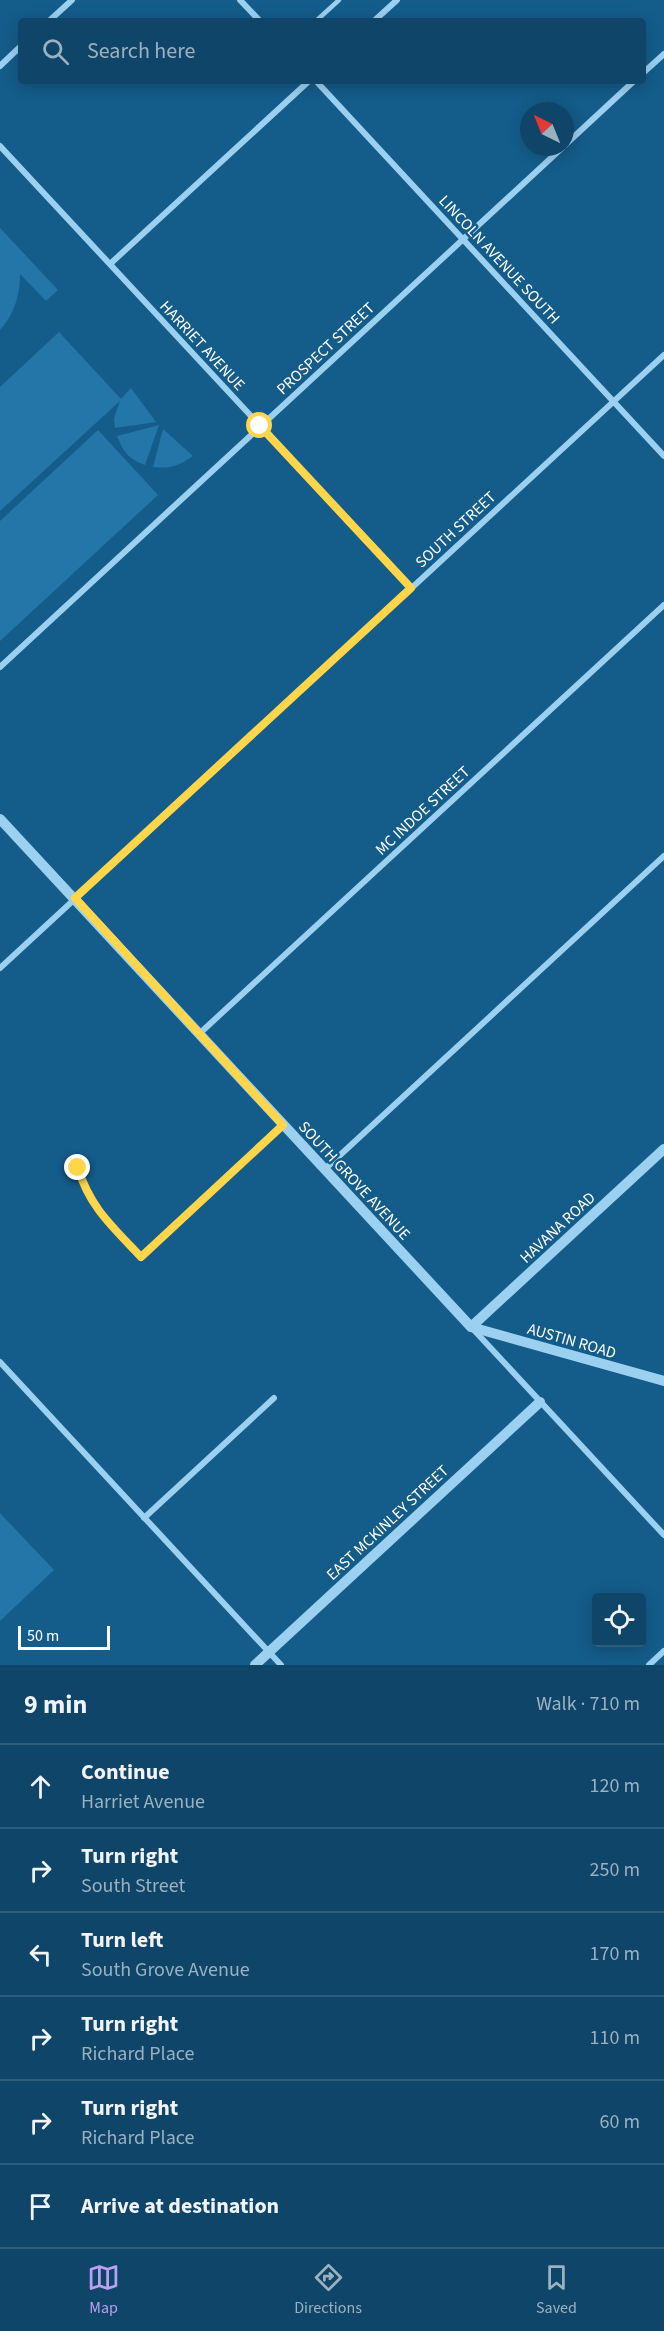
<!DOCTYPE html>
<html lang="en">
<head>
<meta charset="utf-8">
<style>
	body { margin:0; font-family:"Source Sans 3",sans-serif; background:#184c6e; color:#f1f3f6 }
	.controls { position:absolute; right:18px; bottom:18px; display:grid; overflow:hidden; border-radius:6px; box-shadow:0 3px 15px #0003 }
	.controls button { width:54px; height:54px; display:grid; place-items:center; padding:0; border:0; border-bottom:2px solid #2f5d7c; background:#0f4568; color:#f1f3f6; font:30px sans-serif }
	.compass { position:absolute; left:520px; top:102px; width:54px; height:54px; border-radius:50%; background:#0f4568; box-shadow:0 3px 15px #0003; rotate:317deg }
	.scale { position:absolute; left:18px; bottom:15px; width:92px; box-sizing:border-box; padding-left:6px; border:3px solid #fff; border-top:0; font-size:16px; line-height:21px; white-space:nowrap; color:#fff; -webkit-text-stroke:4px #145c8a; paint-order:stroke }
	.stop { position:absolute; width:18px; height:18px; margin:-14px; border:4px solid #ffd54a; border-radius:50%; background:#fff }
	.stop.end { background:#ffd54a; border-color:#fff; box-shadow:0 2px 6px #0008 }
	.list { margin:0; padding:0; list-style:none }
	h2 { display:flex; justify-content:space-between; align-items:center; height:78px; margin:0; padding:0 24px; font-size:26px }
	h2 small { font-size:20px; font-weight:400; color:#9bb1c0 }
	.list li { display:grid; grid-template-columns:39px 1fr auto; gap:18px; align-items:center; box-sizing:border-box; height:84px; padding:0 24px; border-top:2px solid #2f5d7c }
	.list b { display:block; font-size:22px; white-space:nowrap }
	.list p { margin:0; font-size:20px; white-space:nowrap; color:#9bb1c0 }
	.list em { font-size:20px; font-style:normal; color:#9bb1c0 }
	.icon { flex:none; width:33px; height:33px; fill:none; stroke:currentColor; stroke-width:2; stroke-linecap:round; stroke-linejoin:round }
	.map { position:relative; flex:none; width:664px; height:1665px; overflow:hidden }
	.search { position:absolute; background:#0f4568; box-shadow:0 3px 15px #0003; left:18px; right:18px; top:18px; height:66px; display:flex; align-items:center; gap:15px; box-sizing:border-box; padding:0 21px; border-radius:6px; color:#9bb1c0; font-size:22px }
	.sheet { height:582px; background:#0f4568 }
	nav { display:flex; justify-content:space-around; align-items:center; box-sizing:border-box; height:84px; border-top:2px solid #2f5d7c; background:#0f4568; font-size:16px; color:#9bb1c0 }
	nav a { display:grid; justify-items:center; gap:3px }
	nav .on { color:#bca0f2 }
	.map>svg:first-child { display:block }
	.green { fill:#2376a7 }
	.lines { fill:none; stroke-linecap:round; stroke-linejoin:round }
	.service { stroke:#9bd0f0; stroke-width:4.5 }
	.minor { stroke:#9bd0f0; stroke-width:6 }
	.tertiary { stroke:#9bd0f0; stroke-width:10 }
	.route { stroke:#ffd54a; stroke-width:8 }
	.labels { text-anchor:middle; stroke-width:5; stroke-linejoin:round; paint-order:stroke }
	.street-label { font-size:16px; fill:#fff; stroke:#145c8a }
</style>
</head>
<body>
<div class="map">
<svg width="664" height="1665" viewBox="0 0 664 1665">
	<rect width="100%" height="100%" fill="#145c8a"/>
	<!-- green -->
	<path class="green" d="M0,228L58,290L46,301L20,274C20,295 15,313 0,330Z
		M59,332L121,399L131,388L156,422L115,428L114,418L120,401L0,511V387Z
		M159,425L145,465C129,459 123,452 117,436Z
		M163,429L193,456C179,466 169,469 153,467Z
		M98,430L158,495L0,641V521Z
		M0,1513L54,1570L0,1621Z"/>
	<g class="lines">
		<!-- service -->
		<path class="service" d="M316,21L339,0"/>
		<!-- minor -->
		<path class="minor" d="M240,0L260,21
			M49,21L72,0
			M374,21L397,0
			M0,66L21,46
			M643,73L664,54
			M316,81L664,456
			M565,145L634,81
			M0,146L411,588
			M110,264L309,81
			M0,667L563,147
			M0,968L664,355
			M199,1034L664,605
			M78,1168C90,1208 113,1227 141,1257L283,1125
			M325,1169L664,856
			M473,1329L664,1535
			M0,1362L281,1665
			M144,1518L274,1398
			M649,1665L664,1651"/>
		<!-- tertiary -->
		<path class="tertiary" d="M0,819L471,1327
			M471,1327L664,1149
			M471,1327L664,1381
			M255,1665L540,1402"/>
	</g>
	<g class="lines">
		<!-- route -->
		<path class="route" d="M78,1168C90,1208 113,1227 141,1257L283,1125L75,898L411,588L260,426"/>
	</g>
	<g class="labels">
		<!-- street labels -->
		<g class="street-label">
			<text transform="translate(500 259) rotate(47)" y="6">LINCOLN AVENUE SOUTH</text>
			<text transform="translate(203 345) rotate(47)" y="6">HARRIET AVENUE</text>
			<text transform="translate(325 348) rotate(-43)" y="6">PROSPECT STREET</text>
			<text transform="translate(455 529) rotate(-43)" y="6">SOUTH STREET</text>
			<text transform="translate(422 810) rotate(-43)" y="6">MC INDOE STREET</text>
			<text transform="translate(355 1180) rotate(47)" y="6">SOUTH GROVE AVENUE</text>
			<text transform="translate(557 1227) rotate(-43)" y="6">HAVANA ROAD</text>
			<text transform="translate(572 1340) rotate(16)" y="6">AUSTIN ROAD</text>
			<text transform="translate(387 1522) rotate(-43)" y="6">EAST MCKINLEY STREET</text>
		</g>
	</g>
</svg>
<div class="controls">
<button><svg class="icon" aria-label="locate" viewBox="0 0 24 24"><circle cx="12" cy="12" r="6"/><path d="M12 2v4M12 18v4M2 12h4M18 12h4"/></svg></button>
</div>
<svg class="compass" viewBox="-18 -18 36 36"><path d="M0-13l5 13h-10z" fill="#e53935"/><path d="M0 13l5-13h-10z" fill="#9bb1c0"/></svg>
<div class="scale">50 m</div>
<div class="stop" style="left:260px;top:426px"></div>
<div class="stop end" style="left:78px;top:1168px"></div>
<div class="search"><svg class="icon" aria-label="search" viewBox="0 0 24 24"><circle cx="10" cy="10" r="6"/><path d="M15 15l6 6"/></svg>Search here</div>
</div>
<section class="sheet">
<h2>9 min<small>Walk · 710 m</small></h2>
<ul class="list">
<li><svg class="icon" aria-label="ahead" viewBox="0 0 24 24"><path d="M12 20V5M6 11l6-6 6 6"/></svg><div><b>Continue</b><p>Harriet Avenue</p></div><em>120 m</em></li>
<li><svg class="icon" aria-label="right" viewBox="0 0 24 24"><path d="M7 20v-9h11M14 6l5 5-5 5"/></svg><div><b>Turn right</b><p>South Street</p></div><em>250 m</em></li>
<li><svg class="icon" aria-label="left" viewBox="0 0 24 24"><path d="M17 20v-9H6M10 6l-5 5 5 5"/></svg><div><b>Turn left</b><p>South Grove Avenue</p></div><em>170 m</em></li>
<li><svg class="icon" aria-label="right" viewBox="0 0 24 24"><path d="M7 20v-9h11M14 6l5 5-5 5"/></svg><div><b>Turn right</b><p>Richard Place</p></div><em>110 m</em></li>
<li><svg class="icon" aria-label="right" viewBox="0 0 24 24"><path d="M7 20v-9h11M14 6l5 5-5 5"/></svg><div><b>Turn right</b><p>Richard Place</p></div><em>60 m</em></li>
<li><svg class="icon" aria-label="arrive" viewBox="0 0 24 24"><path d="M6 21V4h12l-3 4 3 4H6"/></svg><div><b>Arrive at destination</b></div></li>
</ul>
</section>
<nav>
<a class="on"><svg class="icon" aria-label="map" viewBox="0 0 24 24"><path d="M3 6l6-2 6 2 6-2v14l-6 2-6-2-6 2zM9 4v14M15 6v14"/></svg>Map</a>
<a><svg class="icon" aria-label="directions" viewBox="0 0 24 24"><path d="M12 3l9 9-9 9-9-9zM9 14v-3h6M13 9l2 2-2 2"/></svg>Directions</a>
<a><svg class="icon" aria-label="saved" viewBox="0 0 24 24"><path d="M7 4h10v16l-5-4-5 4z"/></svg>Saved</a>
</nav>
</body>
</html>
